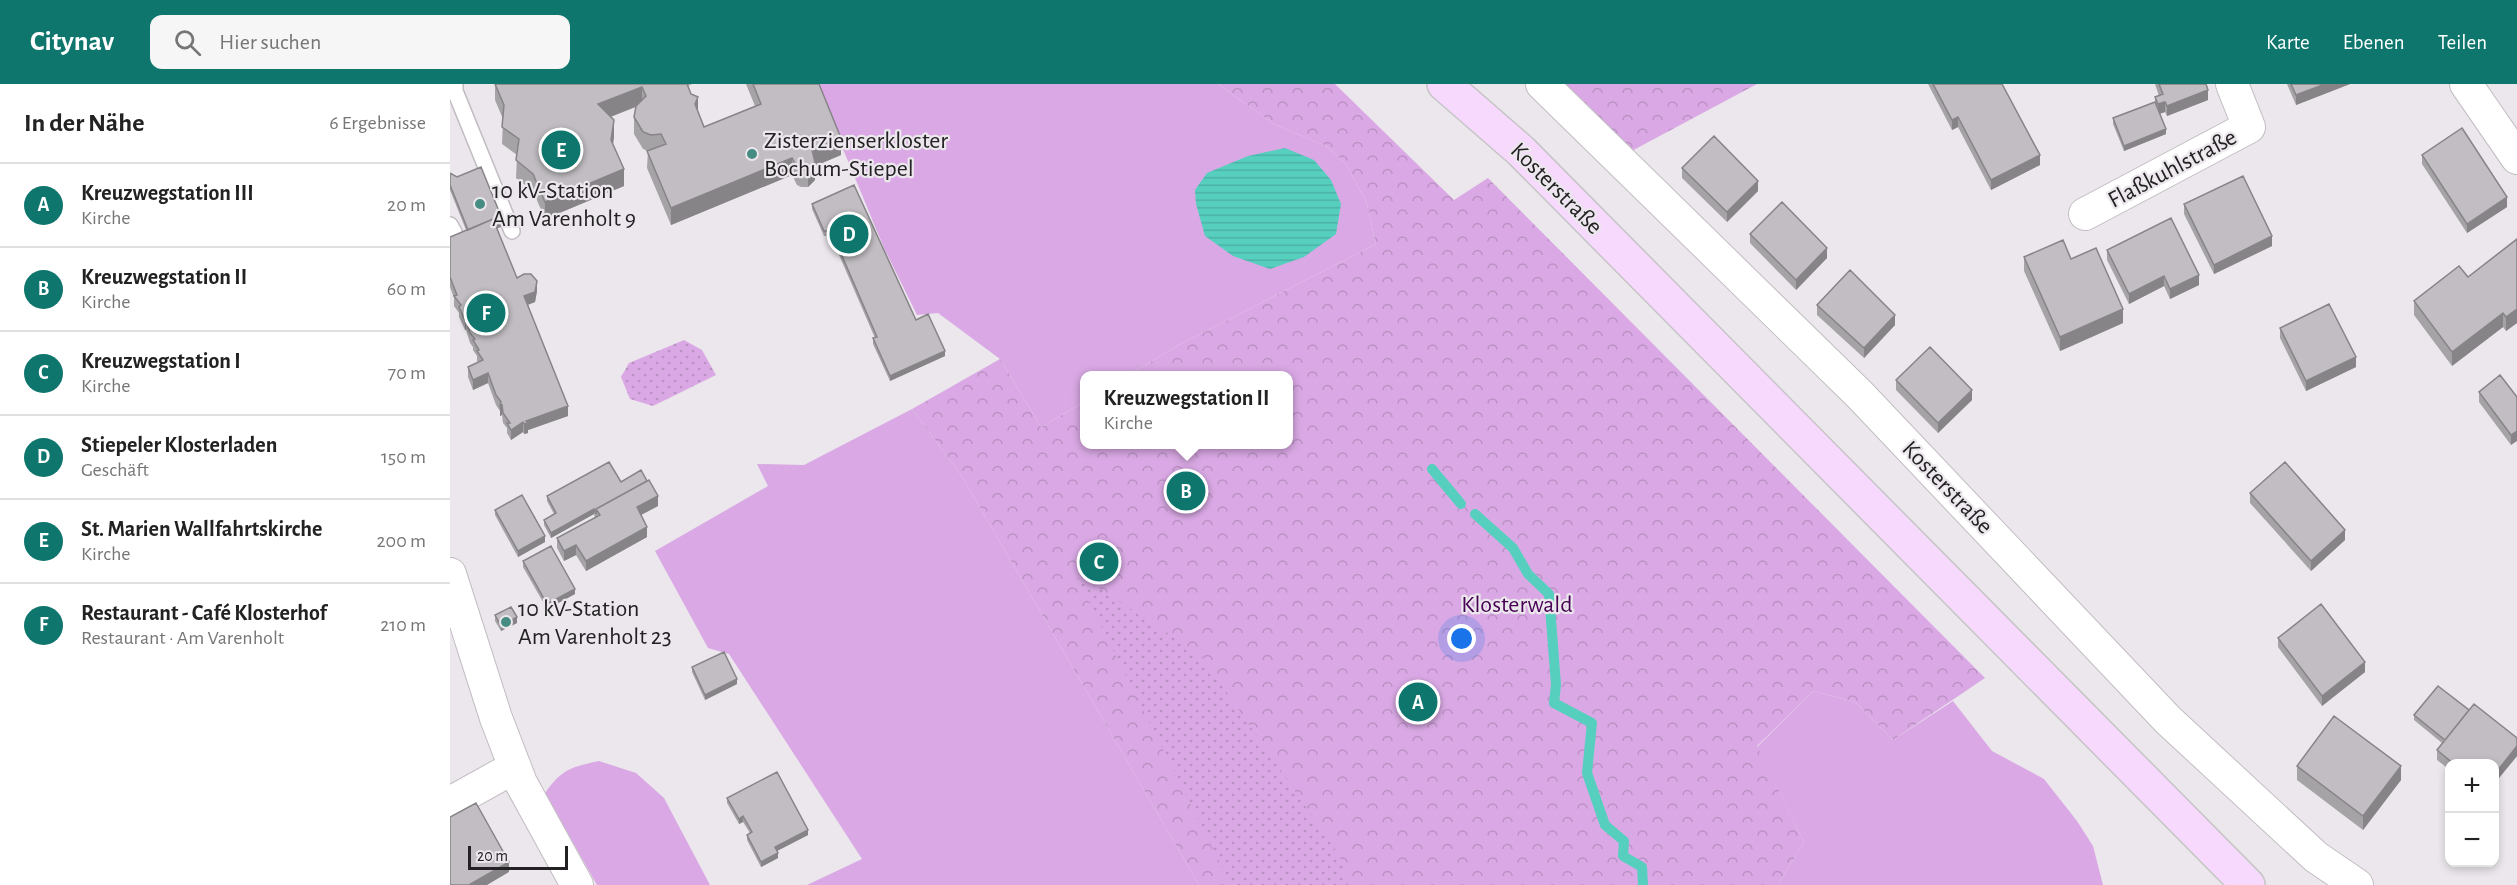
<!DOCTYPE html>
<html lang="de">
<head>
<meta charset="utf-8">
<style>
	body { margin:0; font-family:"Alegreya Sans",sans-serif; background:#f6f6f6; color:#222 }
	.controls { position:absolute; right:18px; bottom:18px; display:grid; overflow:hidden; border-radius:12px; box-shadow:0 3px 9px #0003 }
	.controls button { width:54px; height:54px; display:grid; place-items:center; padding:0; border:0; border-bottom:2px solid #e0e0e0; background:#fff; color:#222; font:30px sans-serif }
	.scale { position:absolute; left:18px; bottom:15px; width:100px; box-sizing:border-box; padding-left:6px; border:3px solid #232123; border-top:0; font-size:16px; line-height:21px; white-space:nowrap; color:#232123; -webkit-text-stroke:4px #ebe7ec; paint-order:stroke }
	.you { position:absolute; left:1012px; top:555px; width:21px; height:21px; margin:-15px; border:4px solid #fff; border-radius:50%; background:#1a73e8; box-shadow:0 0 0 9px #1a73e833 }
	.badge { display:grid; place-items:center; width:39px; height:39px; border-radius:50%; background:#0f766e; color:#fff; font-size:20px; font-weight:700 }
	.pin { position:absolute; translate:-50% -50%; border:3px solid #fff; box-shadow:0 2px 6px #0006 }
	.popup { position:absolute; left:630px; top:287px; width:213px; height:78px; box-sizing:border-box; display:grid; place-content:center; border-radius:12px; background:#fff; filter:drop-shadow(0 2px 4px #0005); font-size:20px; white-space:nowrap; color:#767676 }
	.popup b { font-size:22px; color:#222 }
	.popup::after { content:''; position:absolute; left:50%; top:100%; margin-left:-12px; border:12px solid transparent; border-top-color:#fff }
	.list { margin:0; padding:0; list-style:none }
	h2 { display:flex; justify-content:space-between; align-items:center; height:78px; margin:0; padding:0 24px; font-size:26px }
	h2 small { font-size:20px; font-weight:400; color:#767676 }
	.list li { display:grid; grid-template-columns:39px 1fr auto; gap:18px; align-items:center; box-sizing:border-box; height:84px; padding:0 24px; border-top:2px solid #e0e0e0 }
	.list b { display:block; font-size:22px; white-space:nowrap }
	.list p { margin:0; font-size:20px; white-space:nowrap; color:#767676 }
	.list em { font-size:20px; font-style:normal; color:#767676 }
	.icon { flex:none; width:33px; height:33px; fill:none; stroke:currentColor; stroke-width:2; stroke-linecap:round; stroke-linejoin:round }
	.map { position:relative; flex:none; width:2067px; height:801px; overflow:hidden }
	header { display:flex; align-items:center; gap:36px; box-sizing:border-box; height:84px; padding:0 30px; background:#0f766e; color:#fff }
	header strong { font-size:28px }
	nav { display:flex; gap:33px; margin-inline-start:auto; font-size:21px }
	.search { width:420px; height:54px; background:#f6f6f6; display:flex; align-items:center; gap:15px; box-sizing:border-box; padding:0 21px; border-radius:12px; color:#767676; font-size:22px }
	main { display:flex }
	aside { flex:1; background:#fff }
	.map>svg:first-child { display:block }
	.green { fill:#daa9e5 }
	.forest { fill:url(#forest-crowns) }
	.park { fill:url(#park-dots) }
	.water { fill:url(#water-rules) }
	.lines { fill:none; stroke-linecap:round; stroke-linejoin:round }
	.stream { stroke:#56cfbf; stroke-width:10 }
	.lane-casing { stroke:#c2bdc2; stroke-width:18 }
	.street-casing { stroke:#c2bdc2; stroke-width:34 }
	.primary-casing { stroke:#c6c5c6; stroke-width:36 }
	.lane { stroke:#fff; stroke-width:15 }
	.street { stroke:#fff; stroke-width:32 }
	.primary { stroke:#f6d9fd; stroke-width:33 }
	.wall { fill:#a6a3a7 }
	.shaded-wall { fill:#878488 }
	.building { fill:#c1bdc2; stroke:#878488; stroke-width:1.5 }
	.poi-dot { fill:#478c83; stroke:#ebe7ec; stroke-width:2 }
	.labels { text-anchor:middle; stroke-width:4.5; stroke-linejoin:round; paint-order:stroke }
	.poi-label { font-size:24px; fill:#232123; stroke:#ebe7ec; text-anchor:start }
	.street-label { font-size:24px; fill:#232123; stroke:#ebe7ec }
	.park-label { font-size:24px; fill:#470054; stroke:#ebe7ec }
</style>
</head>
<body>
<header>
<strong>Citynav</strong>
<div class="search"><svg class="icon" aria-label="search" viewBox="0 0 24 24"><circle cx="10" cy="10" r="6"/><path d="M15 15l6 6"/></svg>Hier suchen</div>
<nav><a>Karte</a><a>Ebenen</a><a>Teilen</a></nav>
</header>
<main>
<aside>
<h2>In der Nähe<small>6 Ergebnisse</small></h2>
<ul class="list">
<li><span class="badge">A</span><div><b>Kreuzwegstation III</b><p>Kirche</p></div><em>20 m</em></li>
<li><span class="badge">B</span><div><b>Kreuzwegstation II</b><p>Kirche</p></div><em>60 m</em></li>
<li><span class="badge">C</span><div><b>Kreuzwegstation I</b><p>Kirche</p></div><em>70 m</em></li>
<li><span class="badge">D</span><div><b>Stiepeler Klosterladen</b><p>Geschäft</p></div><em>150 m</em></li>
<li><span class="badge">E</span><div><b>St. Marien Wallfahrtskirche</b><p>Kirche</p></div><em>200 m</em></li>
<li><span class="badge">F</span><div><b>Restaurant - Café Klosterhof</b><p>Restaurant · Am Varenholt</p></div><em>210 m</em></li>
</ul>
</aside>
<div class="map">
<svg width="2067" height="801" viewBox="0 0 2067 801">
	<defs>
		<pattern id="forest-crowns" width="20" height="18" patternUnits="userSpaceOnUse" patternTransform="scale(1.5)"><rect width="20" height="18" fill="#daa9e5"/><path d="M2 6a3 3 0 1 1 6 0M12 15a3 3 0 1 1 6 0" fill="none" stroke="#bb91c4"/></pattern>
		<pattern id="park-dots" width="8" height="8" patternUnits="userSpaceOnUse" patternTransform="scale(1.5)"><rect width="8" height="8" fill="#daa9e5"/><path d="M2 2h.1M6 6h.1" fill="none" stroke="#bb91c4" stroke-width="1.8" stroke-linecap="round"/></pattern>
		<pattern id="water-rules" width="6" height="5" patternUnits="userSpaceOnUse" patternTransform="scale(1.5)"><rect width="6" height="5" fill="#56cfbf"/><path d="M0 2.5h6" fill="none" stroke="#4bb1a4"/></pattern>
	</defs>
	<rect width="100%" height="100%" fill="#ebe7ec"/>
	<!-- green -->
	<path class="green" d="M366,0H768L824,40L876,62L895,79L916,117L926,160L727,262L678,291L634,292V318L591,343L550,275L488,229L467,231L434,164Z
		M462,325L511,391L749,801H357L412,775L279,570L258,564L205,467L318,402L307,380L354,381Z
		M1363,607L1405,618L1443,656L1503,617L1542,667L1594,695L1627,737L1643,762L1653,801H1328L1354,758L1307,663Z
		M149,677L186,689L214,714L260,801H147L95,709C112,685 121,683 149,677Z"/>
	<!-- forest -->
	<path class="forest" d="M768,0H885L1004,116L1038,94L1535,594L1443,656L1405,618L1363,607L1307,662L1354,758L1328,801H749L511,391L462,325L550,275L591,343L634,318V360H838V292L678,291L727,262L926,160L916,117L895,79L876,62L824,40Z
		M1105,0H1307L1176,70Z"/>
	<!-- park -->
	<path class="park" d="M234,256L252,266L266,291L203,322L180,315L171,293L179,279Z
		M624,488L751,571L889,771L899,801H781Z"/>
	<!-- water -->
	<path class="water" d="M835,64L864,76L881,96L891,120L886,150L854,173L820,185L783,172L755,152L746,120L745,106L757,89L798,72Z"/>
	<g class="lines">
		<!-- stream -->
		<path class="stream" d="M982,385L1011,420
			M1025,430L1063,464L1078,490L1099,510L1106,601L1104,619L1142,639L1137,689L1155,741L1174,757L1173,772L1192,783L1193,801"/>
		<!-- lane casing -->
		<g class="lane-casing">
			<path id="lane" d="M5,0V7L62,147
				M0,141L4,148"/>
		</g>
		<!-- street casing -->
		<g class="street-casing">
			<path id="street" d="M1092,0L1410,311L1718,636L1866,773L1907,801
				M2016,0L2067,74
				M1635,130L1799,43L1782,0
				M0,490L46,634L71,699L127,801
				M0,719L65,683"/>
		</g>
		<!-- primary casing -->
		<g class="primary-casing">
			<path id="primary" d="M994,0L1071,67L1798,801"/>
		</g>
		<!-- lane -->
		<use href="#lane" class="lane"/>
		<!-- street -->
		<use href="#street" class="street"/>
		<!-- primary -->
		<use href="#primary" class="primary"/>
	</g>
	<!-- wall -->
	<path class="wall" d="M45,0H242L238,2L254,43L305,22L296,0H369L391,71L365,82V96L358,103H351L347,101L342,91L221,141L197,84L198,67L193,65L184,50V33L186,23L160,33L164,53L163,60L174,102L95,135L83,107L66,94L67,71L52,60L53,35L45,16Z
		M1478,0H1552L1590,81L1541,106L1508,43L1502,46Z
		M1705,0H1756L1758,16L1717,32L1715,28L1710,30L1716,50L1674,67L1663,40V34L1705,18V13L1709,12Z
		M1837,0H1900L1846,21Z
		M1972,71L2057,123L2017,149L1972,80Z
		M1232,84L1308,107L1277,138L1232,94Z
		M0,89L53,142L46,145L67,194L87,207L85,218L78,221L118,332L78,346V349L74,350L73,348L61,356L57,349V344L53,339L52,331L50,332V327L46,321L38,299L23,306L18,293V283L28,278L27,277V272L23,266V263L20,259L16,246H15L9,233V229L4,222V214L0,203V153L16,146L0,106Z
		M362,120L466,236L495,272L440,297L423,260V254H425L383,157L380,152H374L362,125Z
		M1734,120L1822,162L1764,190L1734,130Z
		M1300,150L1377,174L1346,206L1300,159Z
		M2067,155V239L2056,247L2053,243L2002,282L1964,231V217L2018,193Z
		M1657,166L1749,201L1720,215L1714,202L1679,220L1657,176Z
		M1574,173L1621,175L1673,239L1610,267L1574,187Z
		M1367,221L1445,241L1414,274L1367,231Z
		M1830,244L1906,283L1856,307L1830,254Z
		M1446,296L1522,316L1488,349L1446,306Z
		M2029,308L2067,313L2061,361L2029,318Z
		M1800,409L1895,456L1861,487L1800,419Z
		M97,412L208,422L191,431L197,453L136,487L126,471L114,477L107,464V454L145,434L144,430L101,454L94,441V436L104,430L97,417Z
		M45,426L95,458L68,473L45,431Z
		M73,477L125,510L97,525L73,483Z
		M45,531L67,539L51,547L45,537Z
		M1828,554L1915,588L1872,622L1828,563Z
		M242,583L287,600L255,616L242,588Z
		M1964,631L2067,672L2044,700V680H2000V686L1987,676V666L1992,659L1964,636Z
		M1847,682L1951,696L1913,746L1847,696Z
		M277,714L358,751L327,767L328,774L311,783L297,756V751L300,749L293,738L289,740L277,719Z"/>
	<!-- shaded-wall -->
	<path class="shaded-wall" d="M1875,0H1900L1846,21V11Z
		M192,3V20L148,38V20Z
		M1758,6V16L1717,32V22Z
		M248,13V30L245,20Z
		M1715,18V28L1708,30V20Z
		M1508,33V43L1502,46V36Z
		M164,36V53L161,73V56Z
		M1716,45V50L1674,67V62Z
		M391,54V71L365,82V96L358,103V85L362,66Z
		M1590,71V81L1541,106V96Z
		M342,74V91L221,141V124Z
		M174,85V102L95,135V118Z
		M1308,97V107L1277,138V128Z
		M2057,113V123L2017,149V140Z
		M53,137V142L20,155V150Z
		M1822,152V162L1764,190V181Z
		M1377,164V174L1346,206V196Z
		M1749,191V201L1720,215V205Z
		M1714,192V202L1679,220V210Z
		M87,197V207L85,218L74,222V212Z
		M1673,225V239L1610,267V253Z
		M2067,225V239L2056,247V233Z
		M2053,229V243L2002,282V268Z
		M1445,231V241L1414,274V264Z
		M15,236H16V246H15Z
		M495,267V272L440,297V292Z
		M1906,273V283L1856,307V297Z
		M38,289V299L23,306V296Z
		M1522,306V316L1488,349V339Z
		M52,321V331L50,332V322Z
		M118,322V332L78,346V349L74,350V340L76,337Z
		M73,338V348L61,356V346Z
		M2067,347V357L2061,361V351Z
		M208,412V422L187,433V423Z
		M144,425V430L101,454V449Z
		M197,443V453L136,487V477Z
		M1895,446V456L1861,487V477Z
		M95,452V458L68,473V467Z
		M126,461V471L114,477V467Z
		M125,505V510L97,525V520Z
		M67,533V539L51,547V542Z
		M1915,578V588L1872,622V612Z
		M287,595V600L255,616V611Z
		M2067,662V672L2044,700V691Z
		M1951,682V696L1913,746V732Z
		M293,732V738L289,740V735Z
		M358,746V751L325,768V763Z
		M328,769V774L311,783V778Z
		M59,778V788L37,801H19Z"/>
	<!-- building -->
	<path class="building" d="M45,0H237L241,10L248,13L245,20L254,43L311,20L303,0H369L391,54L362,66L365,78L358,85L351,86L347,83L342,74L221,124L197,67L216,60L211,50L201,51L193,48L184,33L186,22L196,12L192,3L148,20L164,36L161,56L174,85L95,118L83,90L66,76L69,55L52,43L54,21Z
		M1483,0H1552L1590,71L1541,96L1508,33L1502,36Z
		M1709,0H1756L1758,6L1717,22L1715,18L1708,20L1705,13L1713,10Z
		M1841,0H1875L1846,11Z
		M1705,18L1716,45L1674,62L1663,34Z
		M2012,44L2057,113L2017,140L1972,71Z
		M1264,52L1308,97L1277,128L1232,84Z
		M31,83L53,137L44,140L43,135L18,146L0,101V89L7,93Z
		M1793,92L1822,152L1764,181L1734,120Z
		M404,101L466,236L478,230L495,267L440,292L423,254L427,253L383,151L380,147H374L362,120Z
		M1332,118L1377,164L1346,196L1300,150Z
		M1721,134L1749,191L1720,205L1714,192L1679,210L1657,166Z
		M43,135L67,194L74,190H81L87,197L85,208L74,212L118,322L76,337L78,339L74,340L73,338L61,346L57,339H60L53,329L52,321L50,322L51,318L46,311L38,289L23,296L18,283L33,276L27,267L29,266L23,256L25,255L20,249L16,236H15L9,223L11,221L4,212L7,211L0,193V153Z
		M2067,155V225L2056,233L2053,229L2002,268L1964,217L2009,182L2018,193Z
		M1613,156L1621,175L1646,164L1673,225L1610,253L1574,173Z
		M1400,186L1445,231L1414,264L1367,221Z
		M1879,220L1906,273L1856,297L1830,244Z
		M1480,263L1522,306L1488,339L1446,296Z
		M2050,291L2067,313V347L2061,351L2029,308Z
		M159,378L171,398L191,386L197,397L146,425V430L144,425L101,449L94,436L106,429L97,412Z
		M1835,378L1895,446L1861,477L1800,409Z
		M199,396L208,412L187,423L197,443L136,477L126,461L114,467L107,454L150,431L146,425Z
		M72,411L95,452L68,467L45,426Z
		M101,462L125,505L97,520L73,477Z
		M1871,520L1915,578L1872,612L1828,554Z
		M61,523L67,533L51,542L45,531Z
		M274,568L287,595L255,611L242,583Z
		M1988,602L2019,626L1995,656L1964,631Z
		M2024,620L2067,654V662L2044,691V680H2004L1987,666Z
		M1884,632L1951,682L1913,732L1847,682Z
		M327,688L358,746L325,763L328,769L311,778L297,751L302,748L293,732L289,735L277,714Z
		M26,719L59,778L19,801H0V733Z"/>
	<!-- markers -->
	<g class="poi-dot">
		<circle cx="302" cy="70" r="6"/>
		<circle cx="30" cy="120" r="6"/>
		<circle cx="56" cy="538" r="6"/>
	</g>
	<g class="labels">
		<!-- poi labels -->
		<g class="poi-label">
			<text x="314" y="64">Zisterzienserkloster<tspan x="314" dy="28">Bochum-Stiepel</tspan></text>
			<text x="42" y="114">10 kV-Station<tspan x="42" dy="28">Am Varenholt 9</tspan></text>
			<text x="68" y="532">10 kV-Station<tspan x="68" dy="28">Am Varenholt 23</tspan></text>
		</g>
		<!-- street labels -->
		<g class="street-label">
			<text transform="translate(1722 84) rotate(-28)" y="8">Flaßkuhlstraße</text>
			<text transform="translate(1107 104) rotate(45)" y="8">Kosterstraße</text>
			<text transform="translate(1498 403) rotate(46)" y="8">Kosterstraße</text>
		</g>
		<!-- park labels -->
		<g class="park-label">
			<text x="1067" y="528">Klosterwald</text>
		</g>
	</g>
</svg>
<div class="controls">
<button>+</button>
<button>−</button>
</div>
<div class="scale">20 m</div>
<div class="you"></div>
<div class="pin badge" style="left:968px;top:618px">A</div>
<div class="pin badge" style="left:736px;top:407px">B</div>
<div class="popup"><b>Kreuzwegstation II</b>Kirche</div>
<div class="pin badge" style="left:649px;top:478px">C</div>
<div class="pin badge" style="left:399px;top:150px">D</div>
<div class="pin badge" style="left:111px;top:66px">E</div>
<div class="pin badge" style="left:36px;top:229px">F</div>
</div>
</main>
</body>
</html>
